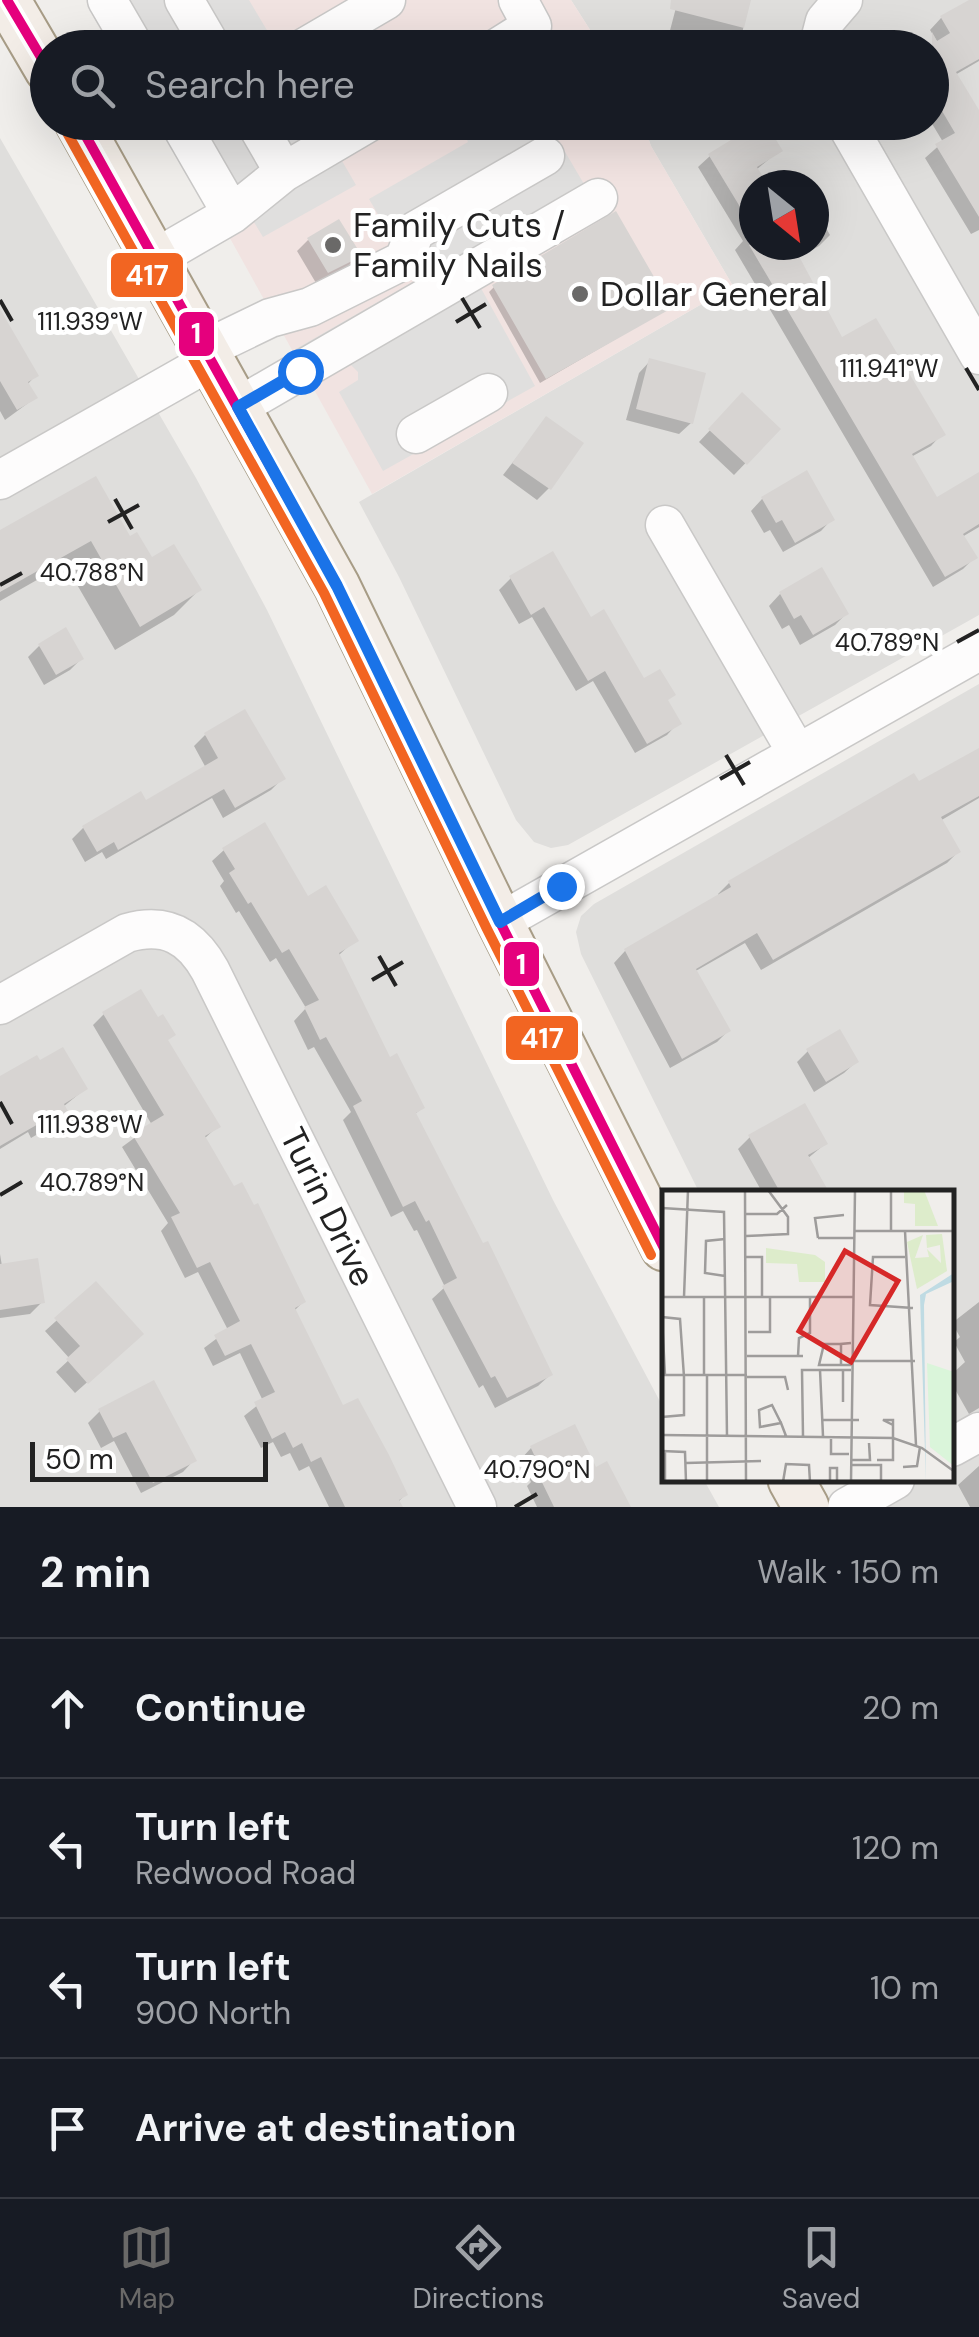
<!DOCTYPE html>
<html lang="en">
<head>
<meta charset="utf-8">
<style>
	body { margin:0; font-family:"DM Sans",sans-serif; background:#242831; color:#f1f3f6 }
	.compass { position:absolute; left:739px; top:170px; width:90px; height:90px; border-radius:50%; background:#171b24; box-shadow:0 10px 40px #0002; rotate:150deg }
	.scale { position:absolute; left:30px; bottom:25px; width:238px; box-sizing:border-box; padding-left:10px; border:5px solid #222; border-top:0; font-size:28px; line-height:35px; white-space:nowrap; color:#222; -webkit-text-stroke:8px #fff; paint-order:stroke }
	.stop { position:absolute; width:30px; height:30px; margin:-22px; border:8px solid #1a73e8; border-radius:50%; background:#fff }
	.stop.end { background:#1a73e8; border-color:#fff; box-shadow:0 2px 10px #0008 }
	.list { margin:0; padding:0; list-style:none }
	h2 { display:flex; justify-content:space-between; align-items:center; height:130px; margin:0; padding:0 40px; font-size:42px }
	h2 small { font-size:32px; font-weight:400; color:#9ea1a6 }
	.list li { display:grid; grid-template-columns:65px 1fr auto; gap:30px; align-items:center; box-sizing:border-box; height:140px; padding:0 40px; border-top:2px solid #363941 }
	.list b { display:block; font-size:38px; white-space:nowrap }
	.list p { margin:0; font-size:32px; white-space:nowrap; color:#9ea1a6 }
	.list em { font-size:32px; font-style:normal; color:#9ea1a6 }
	.icon { flex:none; width:55px; height:55px; fill:none; stroke:currentColor; stroke-width:2; stroke-linecap:round; stroke-linejoin:round }
	.map { position:relative; flex:none; width:979px; height:1507px; overflow:hidden }
	.search { position:absolute; background:#171b24; box-shadow:0 10px 40px #0002; left:30px; right:30px; top:30px; height:110px; display:flex; align-items:center; gap:25px; box-sizing:border-box; padding:0 35px; border-radius:55px; color:#9ea1a6; font-size:38px }
	.sheet { height:690px; background:#171b24 }
	nav { display:flex; justify-content:space-around; align-items:center; box-sizing:border-box; height:140px; border-top:2px solid #363941; background:#171b24; font-size:28px; color:#9ea1a6 }
	nav a { display:grid; justify-items:center; gap:5px }
	nav .on { color:#6a6968 }
	.map>svg:first-child { display:block }
	.residential { fill:#dfdedc; fill-rule:evenodd }
	.commercial { fill:#f1e3e1 }
	.parking { fill:#e0dfde }
	.shadow { fill:#0003 }
	.building { fill:#d7d4d2 }
	.lines { fill:none; stroke-linecap:round; stroke-linejoin:round }
	.minor-casing { stroke:#c9c8c7; stroke-width:41 }
	.major-casing { stroke:#a79c86; stroke-width:49 }
	.minor { stroke:#fdfcfc; stroke-width:38 }
	.major { stroke:#f3ede7; stroke-width:45 }
	.bus-1-casing { stroke:#fff; stroke-width:18 }
	.bus-2-casing { stroke:#fff; stroke-width:18 }
	.bus-1 { stroke:#e5007d; stroke-width:10 }
	.bus-2 { stroke:#f26522; stroke-width:10 }
	.route { stroke:#1a73e8; stroke-width:12 }
	.ticks { fill:none; stroke:#222; stroke-width:4 }
	.poi-dot { fill:#6a6968; stroke:#fff; stroke-width:4 }
	.labels { text-anchor:middle; stroke-width:10; stroke-linejoin:round; paint-order:stroke }
	.poi-label { font-size:35px; fill:#222; stroke:#fff; text-anchor:start }
	.street-label { font-size:35px; fill:#222; stroke:#fff }
	.inset-road { fill:none; stroke:#9e9c9b; stroke-width:2.5 }
	.view { fill:#d62828; fill-opacity:0.15; stroke:#d62828; stroke-width:5 }
	.inset-edge { fill:none; stroke:#222; stroke-width:5 }
	.ticks-label { font-size:25px; text-anchor:middle; fill:#222; stroke:#fff; stroke-width:10; stroke-linejoin:round; paint-order:stroke }
	.line-badge { stroke:#fff; stroke-width:4 }
	.badge-label { font-size:28px; text-anchor:middle; font-weight:bold; fill:#fff }
</style>
</head>
<body>
<div class="map">
<svg width="979" height="1507" viewBox="0 0 979 1507">
	<rect width="100%" height="100%" fill="#f0eeeb"/>
	<!-- residential -->
	<path class="residential" d="M571,0H979V615L568,845L551,848L534,842L516,820L399,577L359,502L733,286L651,146L643,123L932,122V48L601,47ZM754,185H814V245H754Z
		M0,138L196,478L267,610L553,1200L664,1409V1480H704L719,1507H0Z
		M979,684V1507H874L858,1480H952V1192H699L581,954L576,932L581,916L594,904Z"/>
	<!-- commercial -->
	<path class="commercial" d="M97,0H571L601,47H124Z
		M166,123H643L651,146L733,286L372,494Z"/>
	<!-- parking -->
	<path class="parking" d="M121,0H249L277,47H150Z
		M194,123H320L356,185L263,237Z
		M492,123H548L584,184L462,254L535,386L383,471L339,392L358,380V372L351,365L347,366L313,385L294,350L416,280L369,199L468,142L466,137Z"/>
	<!-- shadow -->
	<path class="shadow" d="M678,0L749,1L739,48H643L648,42L668,38Z
		M979,10V61L955,75L979,115V230L971,234L925,158L943,142L931,122L930,48L938,43L930,30L941,18Z
		M774,155L756,170L765,185H754V245H814V207L830,235L819,246L798,258L841,341L942,434L931,446L911,457L936,500L979,493V527L962,537L975,557L963,569L933,587L735,250L743,241L698,167L710,156Z
		M308,240L359,256L347,267L316,283L297,251Z
		M494,287L669,308L540,383L489,292Z
		M0,314L36,375L27,385L35,398L5,420L0,411Z
		M650,361L691,423L679,434L626,420L639,373Z
		M742,396L778,429L734,475L699,442Z
		M546,420L549,488L537,500L503,475Z
		M806,474L832,519L821,531L783,552L770,530L764,533L751,511L762,499Z
		M0,533L129,539L151,561L199,590L174,615L115,650L65,564L0,601Z
		M511,578L590,621L643,682L666,701L678,723L667,735L635,753L593,681L576,691L532,617L519,624L499,590Z
		M780,594L846,614L835,625L800,645L789,625L782,629L769,606Z
		M39,646L81,659L70,670L44,685L28,657Z
		M205,735L283,778L271,790L223,818L212,798L106,859L102,852L85,862L72,839L83,828L145,803L206,768L194,746Z
		M979,750V798L940,821L958,852L947,863L761,970L745,943L694,972L728,1031L717,1042L670,1068L614,963L625,951L719,897L718,894L729,883Z
		M224,850L307,899L355,940L338,956L389,1060L422,1108L414,1115L550,1375L538,1386L495,1408L483,1385L479,1388L432,1299L445,1287L417,1230L414,1231L403,1211L391,1217L343,1120L351,1112L314,1047L308,1050L294,1021L306,1008L276,958L270,962L239,911L236,913L220,886L224,881L212,861Z
		M104,1014L166,1042L217,1127L204,1139L303,1302L294,1311L342,1409L405,1495L398,1502L400,1507H329L309,1466L299,1471L290,1453L281,1457L273,1442L261,1448L244,1416L263,1401L240,1353L213,1366L204,1348L228,1330L198,1272L185,1278L161,1231L168,1223L122,1147L152,1125L93,1025Z
		M808,1051L856,1062L844,1073L814,1092L797,1062Z
		M39,1063L85,1089L63,1107L66,1113L55,1124L31,1138L28,1132L0,1149V1080Z
		M750,1137L825,1144L807,1159L826,1192H762L738,1149Z
		M0,1254L2,1266L42,1302L30,1314L0,1318Z
		M96,1285L129,1345L75,1393L56,1372L70,1359L45,1331Z
		M979,1302V1408L969,1414L952,1384V1374L965,1362L954,1342L960,1337L952,1323Z
		M100,1411L194,1460L183,1472L141,1493L114,1441L101,1448L88,1423Z
		M574,1427L595,1470L628,1507H537L527,1486L531,1482L520,1460L531,1448Z
		M979,1466V1507H970L958,1485Z"/>
	<!-- building -->
	<path class="building" d="M671,0H751L744,28L670,9Z
		M969,0H979V59L956,72L979,110V217L935,144L955,133L932,94V32L937,41L950,33L940,16Z
		M757,124L761,131L768,127L783,151L757,167L768,185H754V230L708,154Z
		M616,211L672,308L546,379L492,285Z
		M339,219L362,256L328,273L307,238Z
		M749,245H793L842,337L876,318L946,435L912,454L937,497L979,472V524L963,534L978,558L945,577Z
		M0,309L39,376L28,382L38,398L17,410L0,381Z
		M649,358L706,373L693,424L636,409Z
		M742,392L781,429L747,465L708,429Z
		M546,416L584,443L551,490L512,463Z
		M807,470L835,520L795,543L782,520L776,523L761,497Z
		M96,476L130,536L137,532L152,557L174,544L202,590L140,627L91,541L0,592V530Z
		M553,551L591,617L604,609L644,678L660,669L676,695L668,700L682,724L647,744L605,671L588,681L544,607L531,615L509,576Z
		M822,567L849,614L813,635L801,615L794,619L779,592Z
		M66,627L84,659L56,675L38,644Z
		M245,709L286,779L235,808L224,789L118,850L114,842L97,852L82,826L141,791L146,800L218,758L204,733Z
		M979,748V796L941,817L961,852L773,960L757,933L696,969L731,1031L682,1059L624,949L731,887L728,881L914,773L919,781Z
		M265,822L308,896L326,885L359,941L339,953L390,1057L397,1053L425,1108L416,1113L483,1243L488,1241L553,1375L507,1398L495,1376L491,1378L442,1286L457,1278L429,1220L426,1222L415,1201L403,1207L353,1106L362,1101L326,1037L320,1040L304,1007L319,1000L289,949L282,953L251,902L248,904L229,873L235,869L222,848Z
		M141,989L158,1017L163,1014L176,1035L168,1040L221,1127L205,1136L234,1186L242,1182L254,1205L258,1203L306,1302L295,1308L343,1405L358,1398L389,1455L408,1495L399,1500L403,1507H345L321,1457L311,1462L302,1443L293,1448L285,1432L272,1439L254,1402L275,1392L251,1344L225,1356L214,1335L240,1321L210,1262L197,1268L171,1217L180,1213L132,1134L164,1115L102,1012Z
		M840,1029L859,1062L826,1082L806,1049Z
		M63,1047L88,1089L64,1104L69,1113L43,1128L40,1123L0,1146V1076L37,1055L40,1060Z
		M805,1103L828,1144L808,1155L829,1192H780L748,1135Z
		M38,1258L45,1303L0,1310V1264Z
		M96,1281L144,1334L88,1384L66,1359L80,1346L54,1318Z
		M154,1380L197,1461L153,1483L126,1432L113,1438L98,1409Z
		M575,1424L596,1467L607,1461L631,1507H554L537,1472L541,1470L530,1446Z"/>
	<g class="lines">
		<!-- minor casing -->
		<g class="minor-casing">
			<path id="minor" d="M107,0L135,48
				M184,0L212,48
				M304,48L386,0
				M497,48L532,26L518,0
				M818,48L825,21L843,0
				M179,122L232,214
				M845,122L979,355
				M284,172L369,122
				M156,258L232,214L284,172L255,122
				M206,349L270,318L310,307L404,260L415,231L545,156
				M238,407L598,198
				M416,434L488,393
				M0,480L212,360
				M665,525L797,753
				M500,922L979,651
				M0,1005L127,933C166,922 191,936 210,970L477,1507
				M952,1447L979,1432
				M847,1507L895,1480"/>
		</g>
		<!-- major casing -->
		<g class="major-casing">
			<path id="major" d="M7,0L48,70
				M78,122L337,586L500,922L664,1248
				M791,1480L806,1507"/>
		</g>
		<!-- minor -->
		<use href="#minor" class="minor"/>
		<!-- major -->
		<use href="#major" class="major"/>
		<!-- bus-1 casing -->
		<g class="bus-1-casing">
			<path id="bus-1" d="M7,0L48,69
				M78,122L337,586L500,922L664,1248"/>
		</g>
		<!-- bus-2 casing -->
		<g class="bus-2-casing">
			<path id="bus-2" d="M65,129L324,593L487,929L651,1255"/>
		</g>
		<!-- bus-1 -->
		<use href="#bus-1" class="bus-1"/>
		<!-- bus-2 -->
		<use href="#bus-2" class="bus-2"/>
	</g>
	<g class="lines">
		<!-- route -->
		<path class="route" d="M300,371L238,407L337,586L500,922L561,886"/>
	</g>
	<!-- ticks -->
	<path class="ticks" d="M462,298L480,328M0,300L12,321M456,322L486,304M966,368L979,390M115,499L132,529M108,522L139,505M0,585L22,573M957,642L979,630M726,755L744,785M720,779L750,762M379,956L396,986M372,980L403,962M0,1102L12,1124M0,1195L22,1182M515,1507L537,1494"/>
	<!-- markers -->
	<g class="poi-dot">
		<circle cx="333" cy="245" r="10"/>
		<circle cx="580" cy="294" r="10"/>
	</g>
	<g class="labels">
		<!-- poi labels -->
		<g class="poi-label">
			<text x="353" y="237">Family Cuts /<tspan x="353" dy="40">Family Nails</tspan></text>
			<text x="600" y="306">Dollar General</text>
		</g>
		<!-- street labels -->
		<g class="street-label">
			<text transform="translate(328 1207) rotate(64)" y="12">Turin Drive</text>
		</g>
	</g>
	<!-- overview -->
	<g transform="translate(662 1190)">
		<rect width="292" height="292" fill="#f0eeeb"/>
		<path d="M242,0H262L276,36H253V14L242,13ZM280,44L285,81L255,99L245,52L261,45L253,68L267,67L265,59L279,73L278,55L265,58L264,45ZM104,58L153,65L163,72V92H137L135,74L104,73Z" fill="#ddeccb"/>
		<path d="M265,173L292,182V276L268,257Z" fill="#daf5da"/>
		<path d="M292,83V91L264,104L262,115L264,292L258,105Z" fill="#bfdbe3"/>
		<path class="inset-road" d="M83,0L84,292M229,0V41M0,18L62,22L65,246M84,24H115L125,15M193,41H293M243,41L254,255M84,46L126,44V27L106,0M156,48L153,28L182,25M156,48H193M63,49L44,51L43,83L63,86M0,54L1,18M84,67H100V107M243,67H211L208,115L251,118M0,107H191M22,107L26,0M0,128L3,185M86,142H108V107M189,153L179,154V175H189M179,154H162L157,175H179M85,166H141M136,166L137,148L148,143V107M191,171H253M42,184V107M0,185H85M85,187H123L126,200M181,212V180M0,227L22,225V187L18,129L0,127M161,230H197M119,233L110,215L97,220L98,237L119,233L124,246M0,245L231,248L260,258L293,282M141,246L140,180H158M161,246L158,180H189M169,249V264H187M0,261L23,262L24,292M189,270H208L207,253M215,270H231V230H221L231,235M24,273L99,271M241,277L255,276L258,257M189,291H219V275H189M3,292V261M45,292V185M121,292L124,274L147,275L148,292M168,292V278H175V292M189,292L193,0"/>
		<path class="view" d="M183,61L236,91L189,172L137,141Z"/>
		<rect width="292" height="292" class="inset-edge"/>
	</g>
	<g class="ticks-label">
		<text x="90" y="330">111.939°W</text>
		<text x="889" y="377">111.941°W</text>
		<text x="92" y="581">40.788°N</text>
		<text x="887" y="651">40.789°N</text>
		<text x="90" y="1133">111.938°W</text>
		<text x="92" y="1191">40.789°N</text>
		<text x="537" y="1478">40.790°N</text>
	</g>
	<g class="line-badge">
		<rect x="109" y="251" width="76" height="48" rx="10" fill="#f26522"/>
		<rect x="177" y="310" width="39" height="48" rx="10" fill="#e5007d"/>
		<rect x="502" y="940" width="39" height="48" rx="10" fill="#e5007d"/>
		<rect x="504" y="1014" width="76" height="48" rx="10" fill="#f26522"/>
	</g>
	<g class="badge-label">
		<text x="147" y="285">417</text>
		<text x="196" y="343">1</text>
		<text x="521" y="974">1</text>
		<text x="542" y="1048">417</text>
	</g>
</svg>
<svg class="compass" viewBox="-18 -18 36 36"><path d="M0-13l5 13h-10z" fill="#e53935"/><path d="M0 13l5-13h-10z" fill="#9ea1a6"/></svg>
<div class="scale">50 m</div>
<div class="stop" style="left:300px;top:371px"></div>
<div class="stop end" style="left:561px;top:886px"></div>
<div class="search"><svg class="icon" aria-label="search" viewBox="0 0 24 24"><circle cx="10" cy="10" r="6"/><path d="M15 15l6 6"/></svg>Search here</div>
</div>
<section class="sheet">
<h2>2 min<small>Walk · 150 m</small></h2>
<ul class="list">
<li><svg class="icon" aria-label="ahead" viewBox="0 0 24 24"><path d="M12 20V5M6 11l6-6 6 6"/></svg><div><b>Continue</b></div><em>20 m</em></li>
<li><svg class="icon" aria-label="left" viewBox="0 0 24 24"><path d="M17 20v-9H6M10 6l-5 5 5 5"/></svg><div><b>Turn left</b><p>Redwood Road</p></div><em>120 m</em></li>
<li><svg class="icon" aria-label="left" viewBox="0 0 24 24"><path d="M17 20v-9H6M10 6l-5 5 5 5"/></svg><div><b>Turn left</b><p>900 North</p></div><em>10 m</em></li>
<li><svg class="icon" aria-label="arrive" viewBox="0 0 24 24"><path d="M6 21V4h12l-3 4 3 4H6"/></svg><div><b>Arrive at destination</b></div></li>
</ul>
</section>
<nav>
<a class="on"><svg class="icon" aria-label="map" viewBox="0 0 24 24"><path d="M3 6l6-2 6 2 6-2v14l-6 2-6-2-6 2zM9 4v14M15 6v14"/></svg>Map</a>
<a><svg class="icon" aria-label="directions" viewBox="0 0 24 24"><path d="M12 3l9 9-9 9-9-9zM9 14v-3h6M13 9l2 2-2 2"/></svg>Directions</a>
<a><svg class="icon" aria-label="saved" viewBox="0 0 24 24"><path d="M7 4h10v16l-5-4-5 4z"/></svg>Saved</a>
</nav>
</body>
</html>
